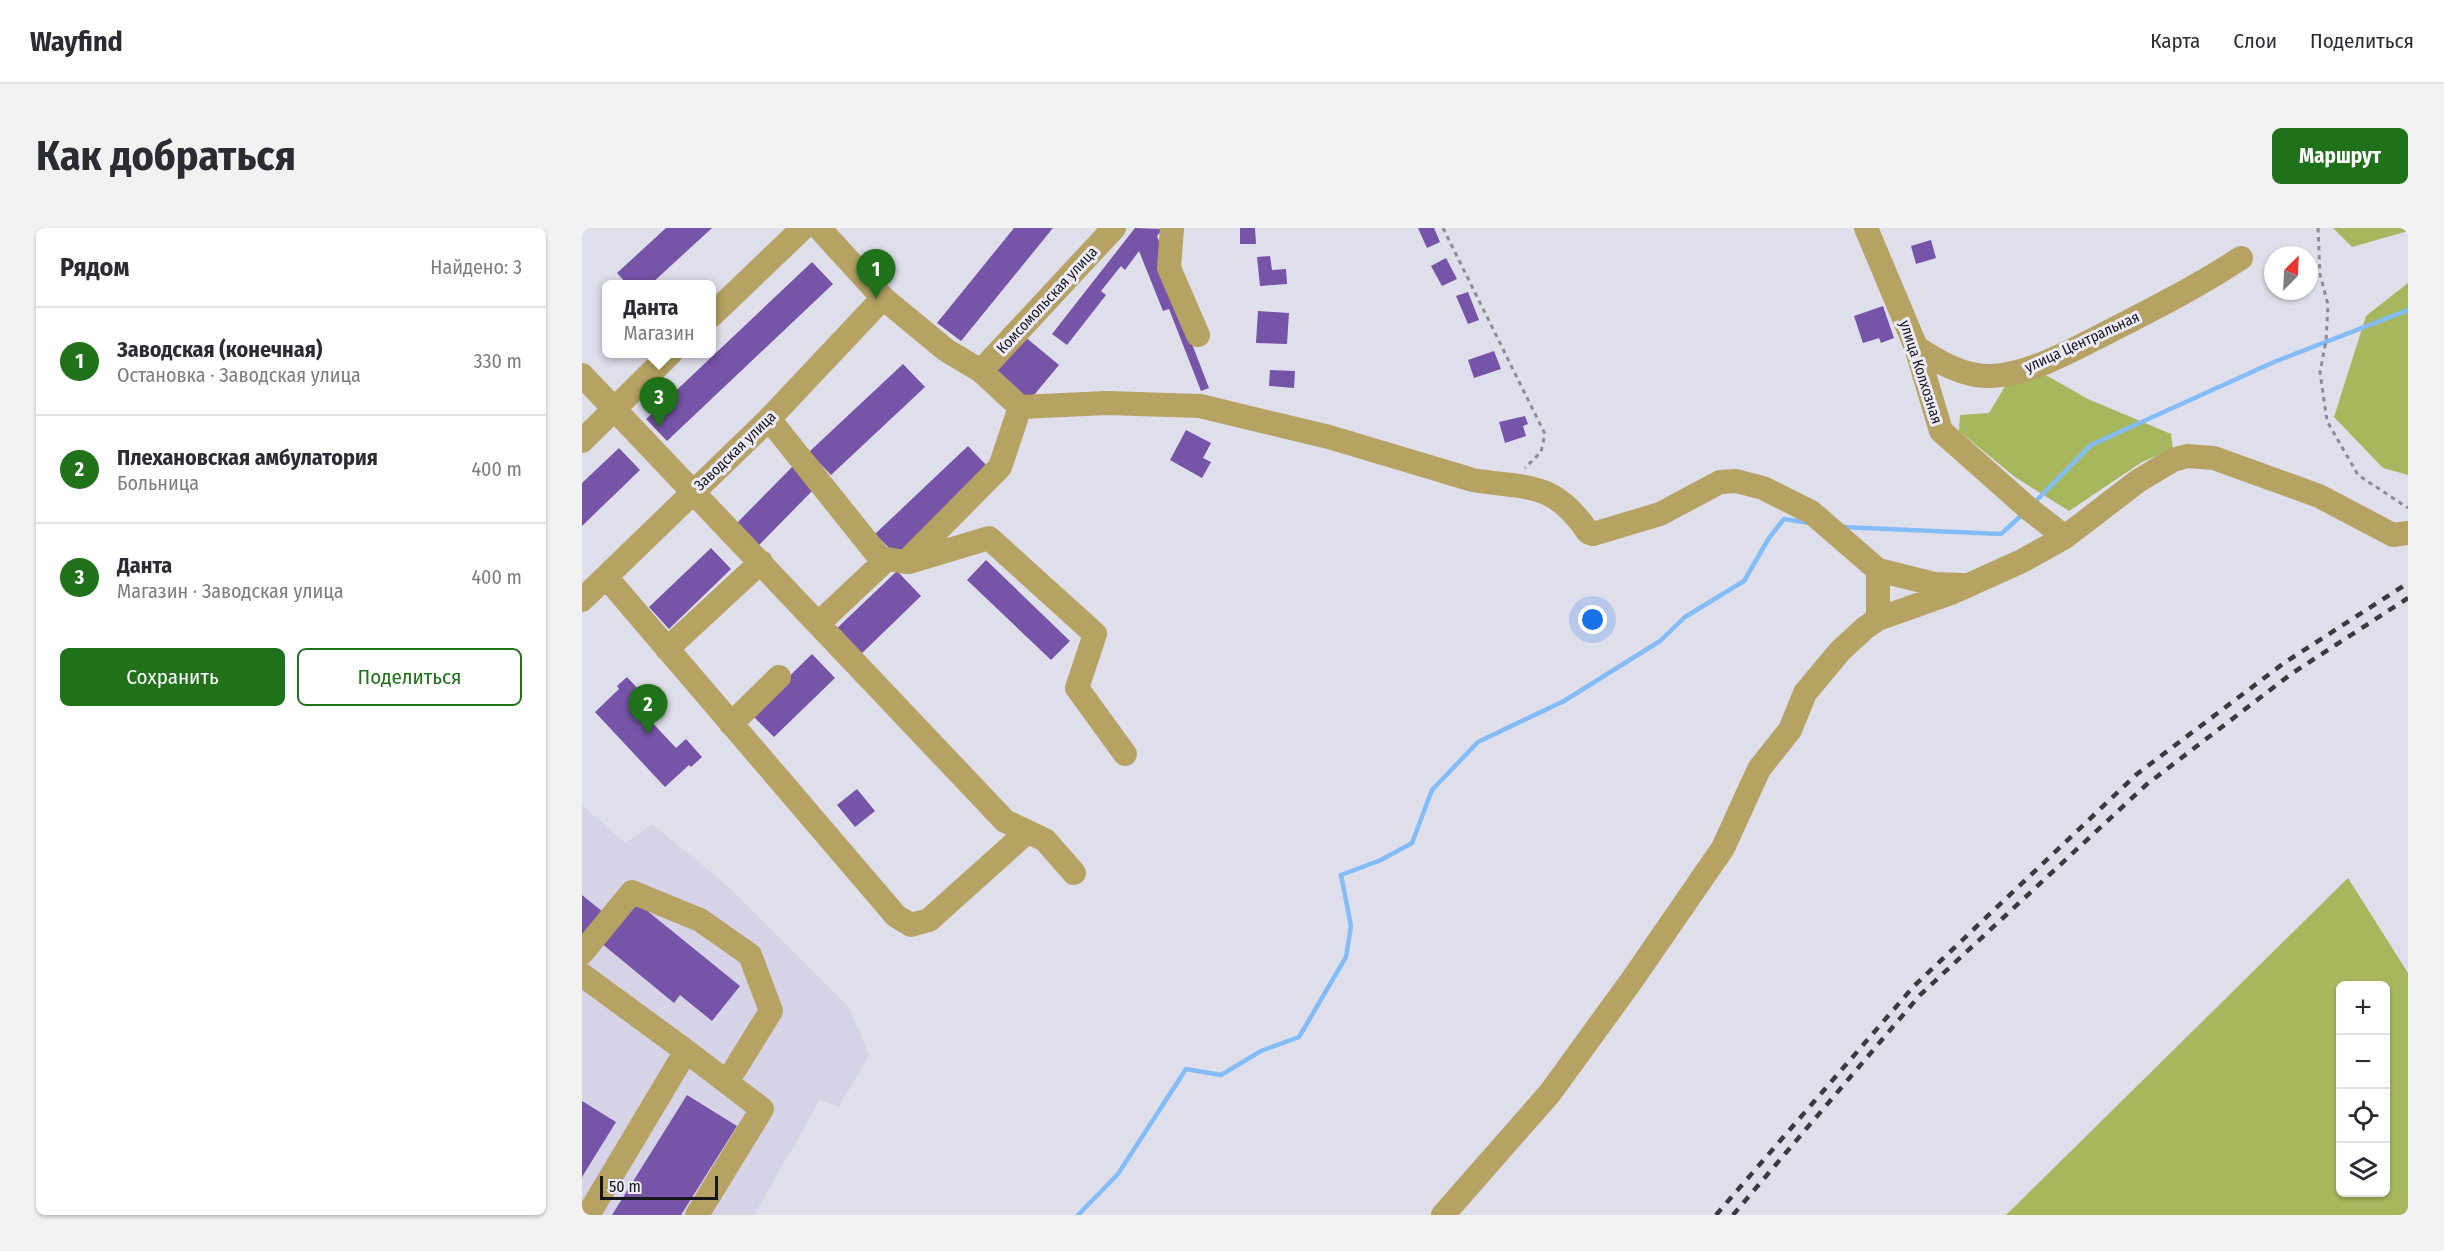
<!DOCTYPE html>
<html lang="ru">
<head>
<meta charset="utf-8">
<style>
	body { margin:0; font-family:"Fira Sans Condensed",sans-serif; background:#f2f2f3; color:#2b2b33 }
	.controls { position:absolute; right:18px; bottom:18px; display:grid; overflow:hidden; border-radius:9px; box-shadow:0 2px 4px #0004 }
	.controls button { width:54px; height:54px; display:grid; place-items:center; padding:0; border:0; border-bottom:2px solid #e1e1e2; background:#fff; color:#2b2b33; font:30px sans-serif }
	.compass { position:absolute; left:1682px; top:18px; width:54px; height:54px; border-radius:50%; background:#fff; box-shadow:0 2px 4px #0004; rotate:24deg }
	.scale { position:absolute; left:18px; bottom:15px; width:118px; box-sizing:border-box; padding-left:6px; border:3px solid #17161b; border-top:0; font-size:16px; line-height:21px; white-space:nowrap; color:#17161b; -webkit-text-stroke:4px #edebf8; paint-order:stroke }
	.you { position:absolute; left:1011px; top:392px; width:21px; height:21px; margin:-15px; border:4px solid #fff; border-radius:50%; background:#1a73e8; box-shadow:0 0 0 9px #1a73e833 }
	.badge { display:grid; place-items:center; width:39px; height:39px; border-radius:50%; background:#1f711a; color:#fff; font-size:20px; font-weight:700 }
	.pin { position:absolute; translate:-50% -50px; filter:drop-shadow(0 2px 3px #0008) }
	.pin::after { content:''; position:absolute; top:32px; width:21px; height:18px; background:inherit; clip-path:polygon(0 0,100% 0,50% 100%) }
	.popup { position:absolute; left:20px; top:52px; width:114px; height:78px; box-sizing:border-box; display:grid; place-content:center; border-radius:9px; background:#fff; filter:drop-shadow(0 2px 4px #0005); font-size:20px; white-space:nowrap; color:#7c7c81 }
	.popup b { font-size:22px; color:#2b2b33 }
	.popup::after { content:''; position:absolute; left:50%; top:100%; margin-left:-12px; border:12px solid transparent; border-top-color:#fff }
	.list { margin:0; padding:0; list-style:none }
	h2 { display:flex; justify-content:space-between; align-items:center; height:78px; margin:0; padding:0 24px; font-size:26px }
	h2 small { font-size:20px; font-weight:400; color:#7c7c81 }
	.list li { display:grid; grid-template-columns:39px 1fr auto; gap:18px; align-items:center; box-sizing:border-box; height:108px; padding:0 24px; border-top:2px solid #e1e1e2 }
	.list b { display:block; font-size:22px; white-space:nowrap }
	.list p { margin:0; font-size:20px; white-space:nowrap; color:#7c7c81 }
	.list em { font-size:20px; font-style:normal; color:#7c7c81 }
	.actions { display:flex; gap:12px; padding:18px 24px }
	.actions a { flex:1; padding:14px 0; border:2px solid #1f711a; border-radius:9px; text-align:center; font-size:21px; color:#1f711a }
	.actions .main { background:#1f711a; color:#fff }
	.icon { flex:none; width:33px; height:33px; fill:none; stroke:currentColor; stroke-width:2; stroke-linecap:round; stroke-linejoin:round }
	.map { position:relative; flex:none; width:1826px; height:987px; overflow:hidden; border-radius:9px }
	header { display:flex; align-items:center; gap:36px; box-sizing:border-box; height:84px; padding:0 30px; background:#fff; border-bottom:2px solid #e1e1e2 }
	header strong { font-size:28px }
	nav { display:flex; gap:33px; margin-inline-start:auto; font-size:21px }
	.intro { display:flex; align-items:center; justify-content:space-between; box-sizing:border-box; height:144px; padding:0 36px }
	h1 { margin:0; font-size:42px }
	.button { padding:15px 27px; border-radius:9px; background:#1f711a; color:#fff; font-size:21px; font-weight:700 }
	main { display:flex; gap:36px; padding:0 36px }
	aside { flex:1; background:#fff; border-radius:9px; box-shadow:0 2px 4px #0004 }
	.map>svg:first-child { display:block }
	.built { fill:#d6d3e7 }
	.green { fill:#a6b75d; fill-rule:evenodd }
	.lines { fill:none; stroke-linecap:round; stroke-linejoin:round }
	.stream { stroke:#83bcf7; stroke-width:4.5 }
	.building { fill:#7654a7 }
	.path { stroke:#8d8c96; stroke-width:3; stroke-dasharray:4.5 4.5; stroke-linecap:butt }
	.minor { stroke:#b6a263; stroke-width:24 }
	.rail { stroke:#3b3a41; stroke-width:4.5; stroke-dasharray:8 8; stroke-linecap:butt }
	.labels { text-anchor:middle; stroke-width:6; stroke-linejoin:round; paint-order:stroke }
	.street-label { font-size:15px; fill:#17161b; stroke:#edebf8 }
</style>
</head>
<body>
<header>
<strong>Wayfind</strong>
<nav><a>Карта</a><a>Слои</a><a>Поделиться</a></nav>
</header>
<div class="intro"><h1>Как добраться</h1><a class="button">Маршрут</a></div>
<main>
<aside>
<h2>Рядом<small>Найдено: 3</small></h2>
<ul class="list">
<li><span class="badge">1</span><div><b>Заводская (конечная)</b><p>Остановка · Заводская улица</p></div><em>330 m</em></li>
<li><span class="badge">2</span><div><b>Плехановская амбулатория</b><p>Больница</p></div><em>400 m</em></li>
<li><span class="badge">3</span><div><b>Данта</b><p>Магазин · Заводская улица</p></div><em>400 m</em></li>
</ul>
<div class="actions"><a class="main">Сохранить</a><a>Поделиться</a></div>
</aside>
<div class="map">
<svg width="1826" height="987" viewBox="0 0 1826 987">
	<rect width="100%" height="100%" fill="#dfdeeb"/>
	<!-- built -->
	<path class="built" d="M0,577L43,615L70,596L148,660L267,779L287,827L257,879L238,872L172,987H0Z"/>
	<!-- green -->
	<path class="green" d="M1751,0H1826V3L1770,19Z
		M1826,55V247L1801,240L1752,189L1784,88Z
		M1453,141L1506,171L1589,206L1591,221L1560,234L1487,283L1433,249L1377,203L1378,187L1407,185L1425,155Z
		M1766,650L1826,745V987H1424ZM1758,758H1804V964H1758Z"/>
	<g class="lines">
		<!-- stream -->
		<path class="stream" d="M1452,275L1509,217L1692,134L1826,82
			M1260,299L1419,306L1442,285
			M496,987L536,946L604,841L639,847L679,823L717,809L764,729L769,698L759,647L799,632L830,615L850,562L896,514L982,473L1078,413L1103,389L1162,353L1187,310L1202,291L1228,295"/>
	</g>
	<!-- building -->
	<path class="building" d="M84,0H130L69,56H45L35,45Z
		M432,0H471L379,113L355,95Z
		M553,0L581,1L575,8L582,26L576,28L627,160L619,163L587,81L581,83L557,23L543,42L539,38L519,63L524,67L485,117L470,106Z
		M658,0H673L674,16H658Z
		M836,0H852L858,14L845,20Z
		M1349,12L1354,30L1334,36L1329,18Z
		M688,28L690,42L704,41L705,56L678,58L675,29Z
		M864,30L875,51L860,58L849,38Z
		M230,34L251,56L85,213L64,191Z
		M886,64L897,92L886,96L874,68Z
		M1301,78L1312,110L1299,115L1297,110L1281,115L1272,88Z
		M676,83L707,85L705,116L674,115Z
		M442,108L477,137L447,173L412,145Z
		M912,123L919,141L892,150L886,132Z
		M321,136L343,159L249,247L227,224Z
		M688,142L713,143L712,160L687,158Z
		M943,188L946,196L941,198L944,208L923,215L917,194Z
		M604,202L629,215L621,230L629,234L620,250L588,232Z
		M386,218L406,239L314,327L293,306Z
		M37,220L58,242L0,298V255Z
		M212,237L234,259L176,318L154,296Z
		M129,320L149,341L87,401L67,379Z
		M404,332L488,413L469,432L385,352Z
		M315,343L339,368L275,430L251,404Z
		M230,426L253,450L192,509L169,486Z
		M45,449L59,464L50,473L94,520L104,511L120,529L109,539L107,537L83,559L13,484L37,461L35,458Z
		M275,561L293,583L273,599L255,577Z
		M0,667L21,684L0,710Z
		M53,673L158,758L130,793L98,767L92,775L19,715Z
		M105,867L155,898L99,987H30Z
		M0,873L34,894L0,949Z"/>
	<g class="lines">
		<!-- path -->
		<path class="path" d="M861,0L963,206L959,224L943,240
			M1736,0L1738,46L1746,77L1744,113L1738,144L1745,193L1776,247L1826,280"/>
		<!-- minor -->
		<path class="minor" d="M237,0L301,70L364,122L399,143L438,179
			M590,0L587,40L616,107
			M1284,0L1334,119L1359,203L1447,281L1483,309
			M130,87L221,0
			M1334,119C1356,134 1382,149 1409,148C1448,147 1497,119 1532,101C1575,79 1618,57 1659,30
			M399,143L532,0
			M0,147L423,593L463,612L492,645
			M438,179L525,175L618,178L747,209L891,252C945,261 971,252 1006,304L1011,306L1078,286L1138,254L1154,253L1181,260L1229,284L1296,342
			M187,191L298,330L324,334L418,239L438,179
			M0,213L89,125
			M327,334L407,310L513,406L495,460L543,526
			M25,350L314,688L329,697L347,692L445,604
			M0,372L187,191L301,70
			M1296,391V342L1352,356L1379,357
			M237,395L305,331
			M85,421L179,334
			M149,496L197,449
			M0,725L50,664L118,692L168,727L189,783L145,854
			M0,747L104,823L6,987
			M104,823L180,881L115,987
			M861,987L968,865L1050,752L1141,620L1177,541L1208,502L1223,465L1258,423L1283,400L1296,391L1369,365L1440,333L1483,309L1556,253L1591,232L1605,228L1632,230L1737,268L1811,307L1826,305"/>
		<!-- rail -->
		<path class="rail" d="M1134,987L1332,758L1555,546L1702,435L1826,355
			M1151,987L1338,767L1564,557L1709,446L1826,370"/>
	</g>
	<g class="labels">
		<!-- street labels -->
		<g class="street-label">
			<text transform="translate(465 72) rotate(-47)" y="5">Комсомольская улица</text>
			<text transform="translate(1500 114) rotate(-25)" y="5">улица Центральная</text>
			<text transform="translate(1339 144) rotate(72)" y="5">улица Колхозная</text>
			<text transform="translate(153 223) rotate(-44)" y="5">Заводская улица</text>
		</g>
	</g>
</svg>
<div class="controls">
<button>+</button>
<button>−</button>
<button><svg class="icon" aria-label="locate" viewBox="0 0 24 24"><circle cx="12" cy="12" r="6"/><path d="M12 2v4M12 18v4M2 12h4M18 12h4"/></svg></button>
<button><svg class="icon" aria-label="layers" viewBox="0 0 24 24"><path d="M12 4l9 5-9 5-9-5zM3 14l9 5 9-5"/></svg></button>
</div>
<svg class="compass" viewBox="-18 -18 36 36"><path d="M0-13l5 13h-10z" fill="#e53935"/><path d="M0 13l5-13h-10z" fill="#7c7c81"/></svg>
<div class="scale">50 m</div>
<div class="you"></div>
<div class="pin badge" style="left:294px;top:71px">1</div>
<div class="pin badge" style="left:66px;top:506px">2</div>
<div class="pin badge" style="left:77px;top:199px">3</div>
<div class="popup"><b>Данта</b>Магазин</div>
</div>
</main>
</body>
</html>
